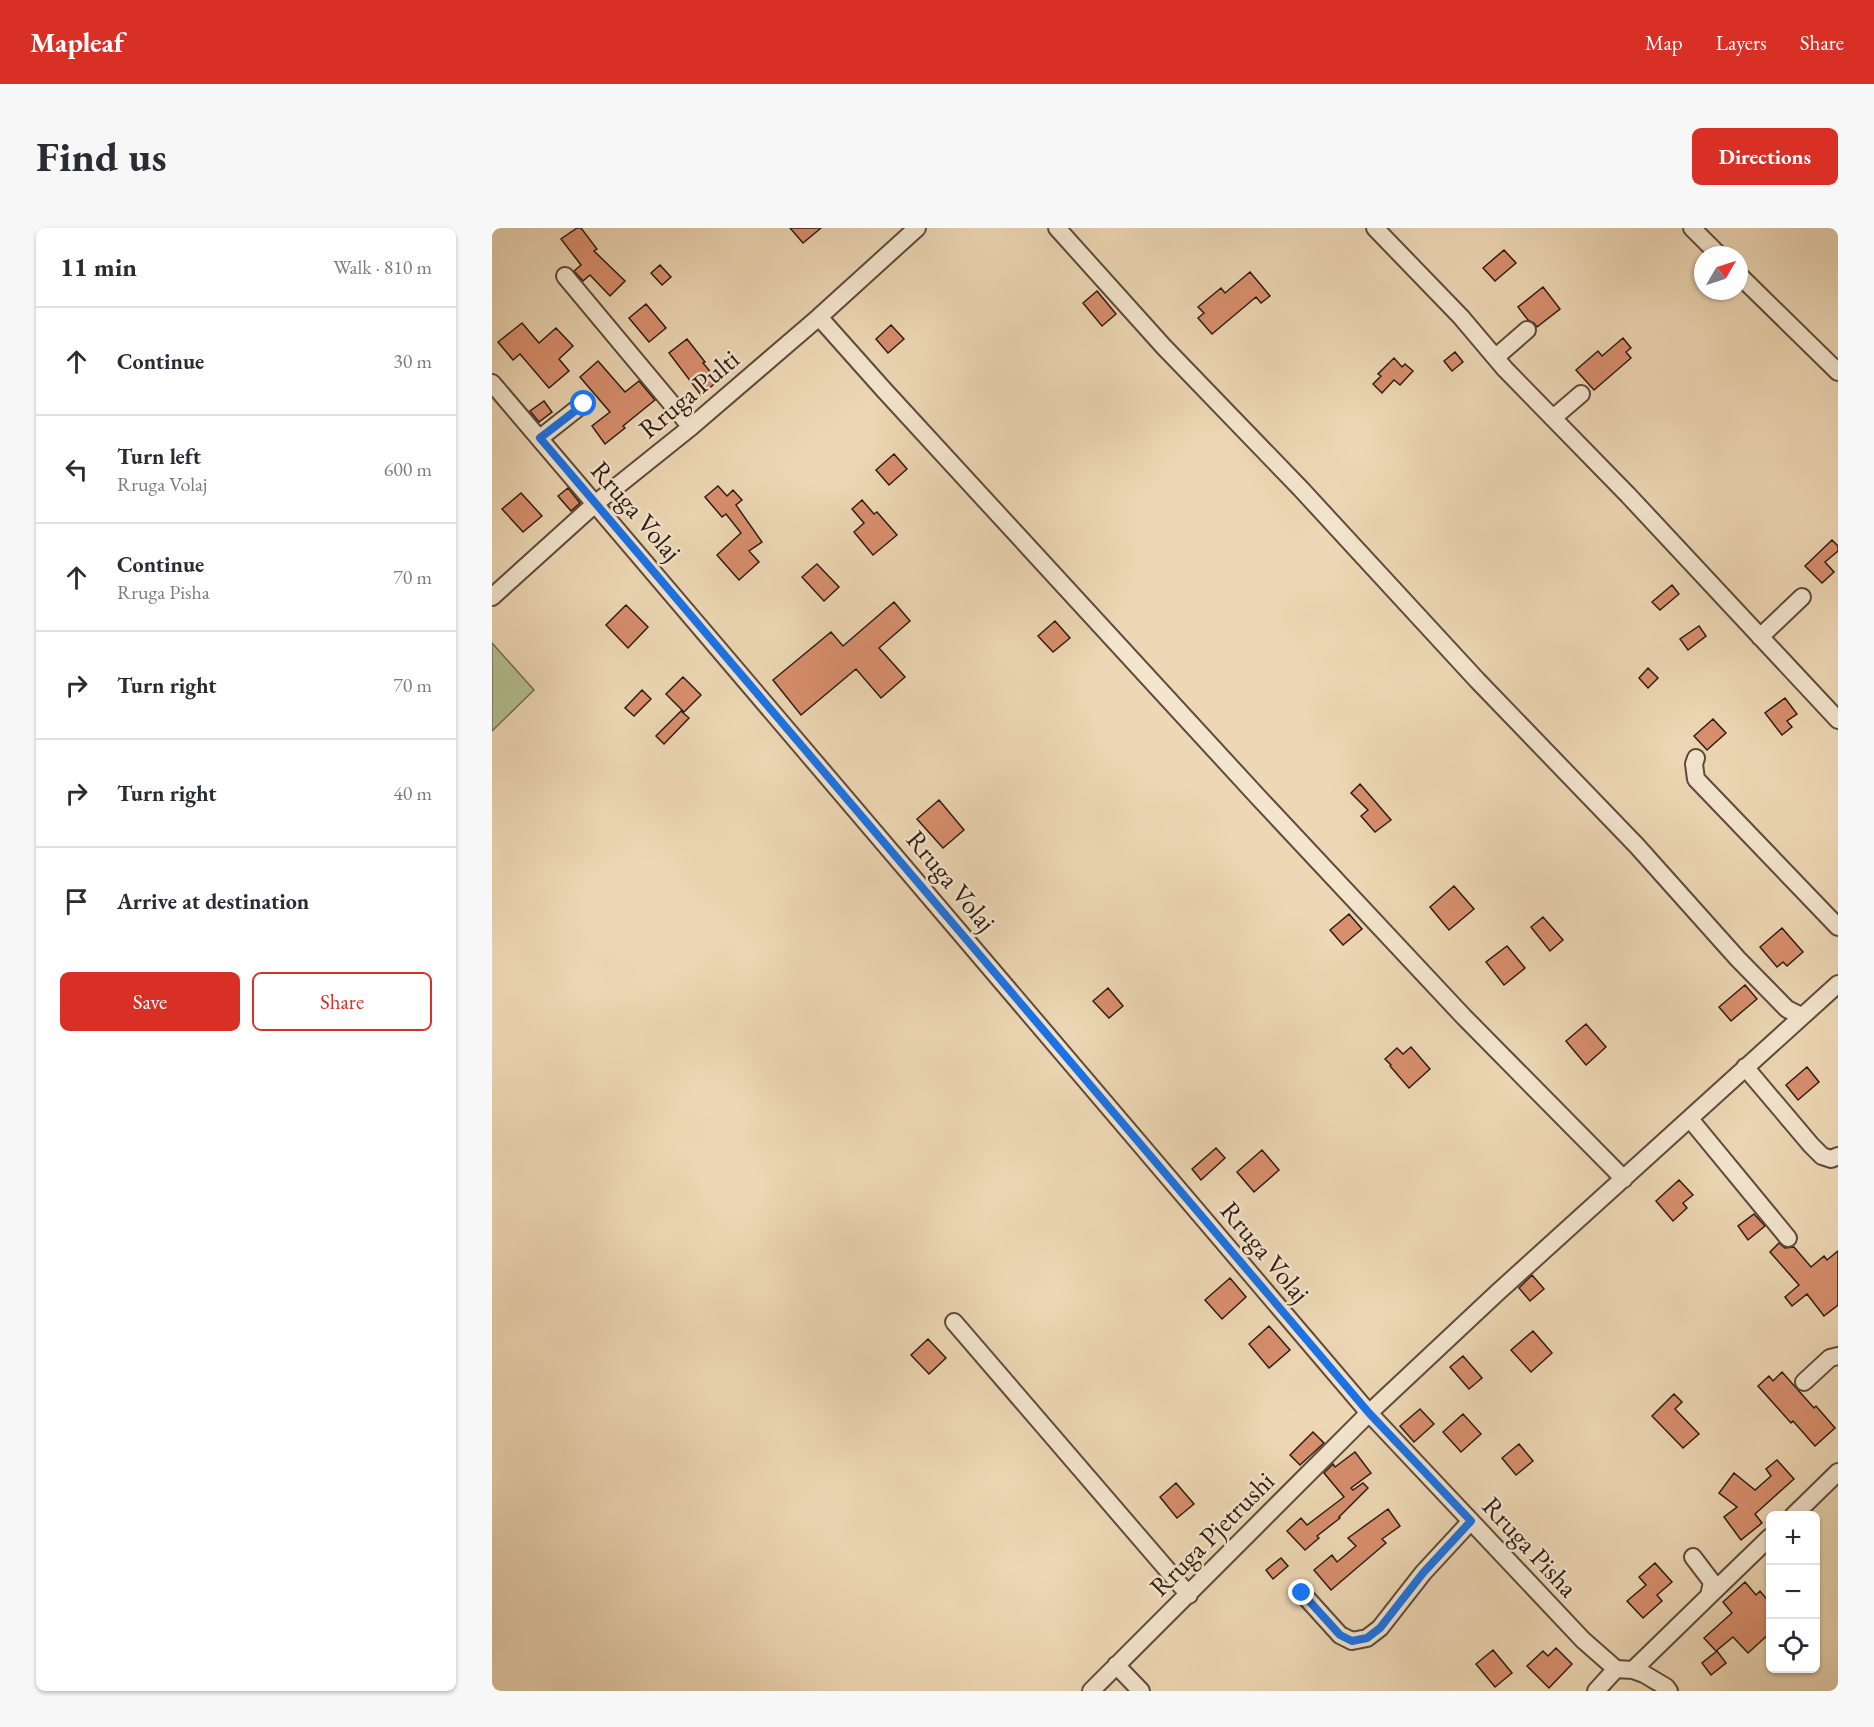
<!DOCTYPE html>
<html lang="en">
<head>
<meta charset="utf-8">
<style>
	body { margin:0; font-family:"EB Garamond",serif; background:#f7f7f7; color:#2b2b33 }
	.controls { position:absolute; right:18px; bottom:18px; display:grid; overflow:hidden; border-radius:9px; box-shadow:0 2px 4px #0004 }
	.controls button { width:54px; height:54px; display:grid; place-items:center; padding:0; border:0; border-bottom:2px solid #e1e1e2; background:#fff; color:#2b2b33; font:30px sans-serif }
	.compass { position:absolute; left:1202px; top:18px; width:54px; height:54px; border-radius:50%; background:#fff; box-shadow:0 2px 4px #0004; rotate:51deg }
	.stop { position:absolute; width:18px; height:18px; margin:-14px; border:4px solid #1a73e8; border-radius:50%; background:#fff }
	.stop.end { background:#1a73e8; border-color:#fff; box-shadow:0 2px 6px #0008 }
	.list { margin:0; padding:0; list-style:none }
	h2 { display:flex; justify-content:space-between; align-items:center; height:78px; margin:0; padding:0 24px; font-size:26px }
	h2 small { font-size:20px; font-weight:400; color:#7c7c81 }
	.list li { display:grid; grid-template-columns:39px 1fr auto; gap:18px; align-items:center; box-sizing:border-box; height:108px; padding:0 24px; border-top:2px solid #e1e1e2 }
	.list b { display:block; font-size:22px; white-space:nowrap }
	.list p { margin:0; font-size:20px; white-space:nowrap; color:#7c7c81 }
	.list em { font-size:20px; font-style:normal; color:#7c7c81 }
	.actions { display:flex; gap:12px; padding:18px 24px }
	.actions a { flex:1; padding:14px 0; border:2px solid #d93025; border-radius:9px; text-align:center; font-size:21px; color:#d93025 }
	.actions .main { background:#d93025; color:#fff }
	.icon { flex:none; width:33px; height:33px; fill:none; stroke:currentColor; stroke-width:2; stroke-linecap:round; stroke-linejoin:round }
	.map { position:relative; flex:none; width:1346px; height:1463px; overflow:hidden; border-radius:9px }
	header { display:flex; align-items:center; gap:36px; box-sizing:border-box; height:84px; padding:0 30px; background:#d93025; color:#fff }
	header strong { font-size:28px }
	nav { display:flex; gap:33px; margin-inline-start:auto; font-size:21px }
	.intro { display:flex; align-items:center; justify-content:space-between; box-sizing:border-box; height:144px; padding:0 36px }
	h1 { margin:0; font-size:42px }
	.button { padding:15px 27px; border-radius:9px; background:#d93025; color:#fff; font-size:21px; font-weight:700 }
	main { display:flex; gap:36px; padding:0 36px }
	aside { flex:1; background:#fff; border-radius:9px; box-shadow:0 2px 4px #0004 }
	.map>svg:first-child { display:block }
	.green { fill:#b4bf90; stroke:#726d52; stroke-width:1.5 }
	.building { fill:#d88f6e; stroke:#301b13; stroke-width:1.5 }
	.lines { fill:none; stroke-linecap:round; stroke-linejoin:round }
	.minor-casing { stroke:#5f4a3b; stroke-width:20 }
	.minor { stroke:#f3e5ce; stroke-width:16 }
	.route { stroke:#1a73e8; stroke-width:8 }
	.labels { text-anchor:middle; stroke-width:5; stroke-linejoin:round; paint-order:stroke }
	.street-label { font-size:27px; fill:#301b13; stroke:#f3e5ce }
</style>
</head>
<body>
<header>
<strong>Mapleaf</strong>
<nav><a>Map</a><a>Layers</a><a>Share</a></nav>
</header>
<div class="intro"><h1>Find us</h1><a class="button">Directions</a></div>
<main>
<aside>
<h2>11 min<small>Walk · 810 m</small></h2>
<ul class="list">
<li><svg class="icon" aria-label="ahead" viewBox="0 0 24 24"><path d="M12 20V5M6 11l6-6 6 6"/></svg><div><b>Continue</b></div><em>30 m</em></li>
<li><svg class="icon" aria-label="left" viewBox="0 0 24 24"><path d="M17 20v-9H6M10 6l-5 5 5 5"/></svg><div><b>Turn left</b><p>Rruga Volaj</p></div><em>600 m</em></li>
<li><svg class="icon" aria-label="ahead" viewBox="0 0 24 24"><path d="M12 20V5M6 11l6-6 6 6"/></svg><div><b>Continue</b><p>Rruga Pisha</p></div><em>70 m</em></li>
<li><svg class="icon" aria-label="right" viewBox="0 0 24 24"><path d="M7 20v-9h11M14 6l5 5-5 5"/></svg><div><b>Turn right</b></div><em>70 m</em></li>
<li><svg class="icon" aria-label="right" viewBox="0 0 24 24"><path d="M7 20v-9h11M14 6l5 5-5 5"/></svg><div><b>Turn right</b></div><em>40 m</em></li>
<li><svg class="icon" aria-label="arrive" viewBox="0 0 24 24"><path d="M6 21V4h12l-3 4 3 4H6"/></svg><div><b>Arrive at destination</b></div></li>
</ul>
<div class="actions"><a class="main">Save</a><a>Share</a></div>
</aside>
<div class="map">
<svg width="1346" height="1463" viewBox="0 0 1346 1463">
	<rect width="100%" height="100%" fill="#edd7b4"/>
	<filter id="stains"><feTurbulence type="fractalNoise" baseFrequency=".00333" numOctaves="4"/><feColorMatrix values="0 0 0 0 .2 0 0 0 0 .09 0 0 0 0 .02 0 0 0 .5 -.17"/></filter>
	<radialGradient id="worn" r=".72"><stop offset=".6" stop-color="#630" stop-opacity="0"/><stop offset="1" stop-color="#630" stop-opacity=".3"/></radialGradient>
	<!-- green -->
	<path class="green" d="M0,415L42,462L0,503Z"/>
	<!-- building -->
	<path class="building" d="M85,0H89L105,21L102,23L133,53L118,68L98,47L91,53L82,43L89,37L69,11Z
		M298,0H329L311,15Z
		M1012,22L1024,35L1003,53L991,40Z
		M168,37L179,49L170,57L159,45Z
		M758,44L778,68L769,75L764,69L720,106L706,90L712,85L706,79L729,60L733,65Z
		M1051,59L1068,81L1045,99L1042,95L1036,92L1026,79Z
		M605,63L624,86L610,98L591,75Z
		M154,76L174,100L157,114L137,90Z
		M30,95L47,115L64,100L81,118L67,131L77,143L57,160L28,126L21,132L6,114Z
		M399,97L412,111L396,125L384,111Z
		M1131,110L1139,120L1134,124L1139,130L1102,162L1084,142L1106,123L1110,128Z
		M195,111L213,134L211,135L226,153L209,167L177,125Z
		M963,124L971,134L960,143L952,133Z
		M902,130L910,139L913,136L921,143L908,157L902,152L890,165L881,156L889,148L886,146Z
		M106,133L133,164L147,153L163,172L131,198L133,200L113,216L100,198L118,184L88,149Z
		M52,173L60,184L47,194L38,183Z
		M402,226L415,241L397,257L384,242Z
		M226,258L235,268L241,262L250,272L244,277L270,314L257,323L267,334L247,352L225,327L249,305L234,286L230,289L213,269Z
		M76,260L88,275L79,283L66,268Z
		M29,265L50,288L31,304L10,281Z
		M370,272L382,286L385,284L405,307L381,327L362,304L372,295L360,281Z
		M1340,312L1346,318V323L1333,334L1342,344L1330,355L1313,338Z
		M325,336L347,359L332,373L310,349Z
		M1180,357L1187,366L1168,382L1160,374Z
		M402,374L418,393L387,420L413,449L389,470L364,441L309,487L281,452L339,404L351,418Z
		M134,377L156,399L136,420L114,397Z
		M563,393L578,410L561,424L546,408Z
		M1207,398L1214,408L1196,422L1188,411Z
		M1156,440L1166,450L1156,460L1147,450Z
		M191,449L209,467L192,484L174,466Z
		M150,462L159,471L142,488L133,480Z
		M1293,470L1305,486L1295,493L1300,499L1290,507L1273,485Z
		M189,483L197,490L172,516L164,508Z
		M1221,491L1234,505L1215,522L1202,508Z
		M868,556L899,592L883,604L869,588L876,582L859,565Z
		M447,572L472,602L451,620L425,591Z
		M962,658L982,681L957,702L938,679Z
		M857,686L870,701L851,717L838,702Z
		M1051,689L1071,712L1058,723L1039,699Z
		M1290,700L1311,724L1295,738L1291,734L1285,739L1268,719Z
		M1015,718L1033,740L1012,757L994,734Z
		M1253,757L1265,771L1239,793L1227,779Z
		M616,760L631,778L617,790L601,773Z
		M1094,796L1114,819L1094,837L1074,813Z
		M919,819L938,841L917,860L898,838L899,837L893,831L905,820L911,826Z
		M1315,839L1327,854L1306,872L1294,857Z
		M724,920L733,930L709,952L700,941Z
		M770,922L787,942L762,964L745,944Z
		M1187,952L1201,967L1191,975L1195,980L1181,993L1164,973Z
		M1262,986L1273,998L1256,1012L1246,998Z
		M1287,1015L1293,1020L1302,1019L1319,1039L1332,1028L1335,1032L1346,1023V1077L1332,1088L1315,1066L1300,1078L1293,1069L1307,1057L1278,1024Z
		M1040,1047L1052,1061L1038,1073L1027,1060Z
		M738,1050L754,1069L730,1091L713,1072Z
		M777,1098L798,1122L777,1140L757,1116Z
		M1041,1103L1060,1125L1039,1144L1019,1122Z
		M436,1111L454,1130L437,1146L419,1127Z
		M971,1128L990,1150L977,1161L958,1139Z
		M1290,1144L1322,1180L1324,1178L1343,1200L1323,1218L1301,1193L1299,1195L1266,1158L1277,1148L1281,1153Z
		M1182,1166L1190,1174L1183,1181L1207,1206L1191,1220L1160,1188Z
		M928,1181L942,1196L922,1214L908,1198Z
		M971,1186L989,1206L969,1224L951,1204Z
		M821,1204L832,1215L808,1237L798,1227Z
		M1027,1216L1041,1233L1024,1247L1010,1230Z
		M863,1224L879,1245L859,1260L861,1262L871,1255L876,1260L847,1289L848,1290L825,1308L827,1310L813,1322L795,1303L809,1290L815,1297L852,1269L832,1245L841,1236L843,1239Z
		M1285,1232L1302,1251L1263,1286L1270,1295L1249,1312L1232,1289L1245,1279L1227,1265L1242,1245L1263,1262L1279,1248L1274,1241Z
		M684,1255L702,1276L685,1290L668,1269Z
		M896,1281L908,1298L890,1311L894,1315L839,1362L822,1342L840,1327L845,1334L864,1318L856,1310Z
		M789,1330L796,1338L781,1351L774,1342Z
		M1163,1335L1180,1354L1165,1367L1170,1373L1151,1390L1135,1373L1154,1357L1147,1349Z
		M1253,1354L1264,1367L1268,1363L1278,1375V1405L1256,1425L1241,1409L1224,1423L1212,1410L1240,1385L1231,1374Z
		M1064,1420L1080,1436L1057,1460L1035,1438L1051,1423L1056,1428Z
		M1001,1422L1020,1445L1003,1459L984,1436Z
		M1225,1423L1234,1435L1219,1447L1210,1435Z"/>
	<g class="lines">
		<!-- minor casing -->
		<g class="minor-casing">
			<path id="minor" d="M565,0L672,119L809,261L985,452L1145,618L1246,731L1295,781L1309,788
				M883,0L969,89L1013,141L1136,267L1346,492
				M1200,0L1227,27
				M1247,47L1346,144
				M73,48L199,199
				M327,89L392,162L767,570L972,789L1132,951
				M1004,129L1035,102
				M0,155L877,1185L1091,1412L1124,1441L1141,1442L1152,1446L1174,1459L1177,1463
				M1061,190L1089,166
				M48,210L91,176
				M0,369L104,275L199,199L327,89L425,0
				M1268,409L1310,369
				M1204,530L1202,536L1204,551L1346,699
				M1253,839L1319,917L1330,928L1339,931L1346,928
				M1198,891L1296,1010
				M462,1094L697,1367
				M1312,1154L1338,1130L1346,1128
				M1301,1288L1346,1244
				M810,1365L848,1407L860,1413L875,1410L888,1400L931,1345L979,1293
				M1217,1368L1278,1309
				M624,1437L649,1463
				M1141,1442L1217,1368L1220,1354L1201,1329
				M599,1463L877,1185L1005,1065L1346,756
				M1104,1463L1124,1441"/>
		</g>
		<!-- minor -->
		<use href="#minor" class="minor"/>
	</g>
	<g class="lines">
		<!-- route -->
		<path class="route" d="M92,176L48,210L877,1185L979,1293L931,1345L888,1400L875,1410L860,1413L848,1407L810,1365"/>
	</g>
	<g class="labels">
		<!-- street labels -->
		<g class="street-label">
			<text transform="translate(197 166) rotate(-40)" y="9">Rruga Pulti</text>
			<text transform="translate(144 283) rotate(49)" y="9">Rruga Volaj</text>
			<text transform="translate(459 653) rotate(50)" y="9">Rruga Volaj</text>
			<text transform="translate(773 1024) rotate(50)" y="9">Rruga Volaj</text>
			<text transform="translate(720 1306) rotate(-45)" y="9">Rruga Pjetrushi</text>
			<text transform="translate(1038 1319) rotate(47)" y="9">Rruga Pisha</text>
		</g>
	</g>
	<rect width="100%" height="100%" filter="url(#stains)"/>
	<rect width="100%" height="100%" fill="url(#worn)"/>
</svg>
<div class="controls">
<button>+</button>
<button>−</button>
<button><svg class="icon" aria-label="locate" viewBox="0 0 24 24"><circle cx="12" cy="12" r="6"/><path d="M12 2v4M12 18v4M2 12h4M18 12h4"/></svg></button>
</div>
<svg class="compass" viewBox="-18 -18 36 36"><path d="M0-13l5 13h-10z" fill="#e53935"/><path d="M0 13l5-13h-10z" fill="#7c7c81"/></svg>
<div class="stop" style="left:92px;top:176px"></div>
<div class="stop end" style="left:810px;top:1365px"></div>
</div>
</main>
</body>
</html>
